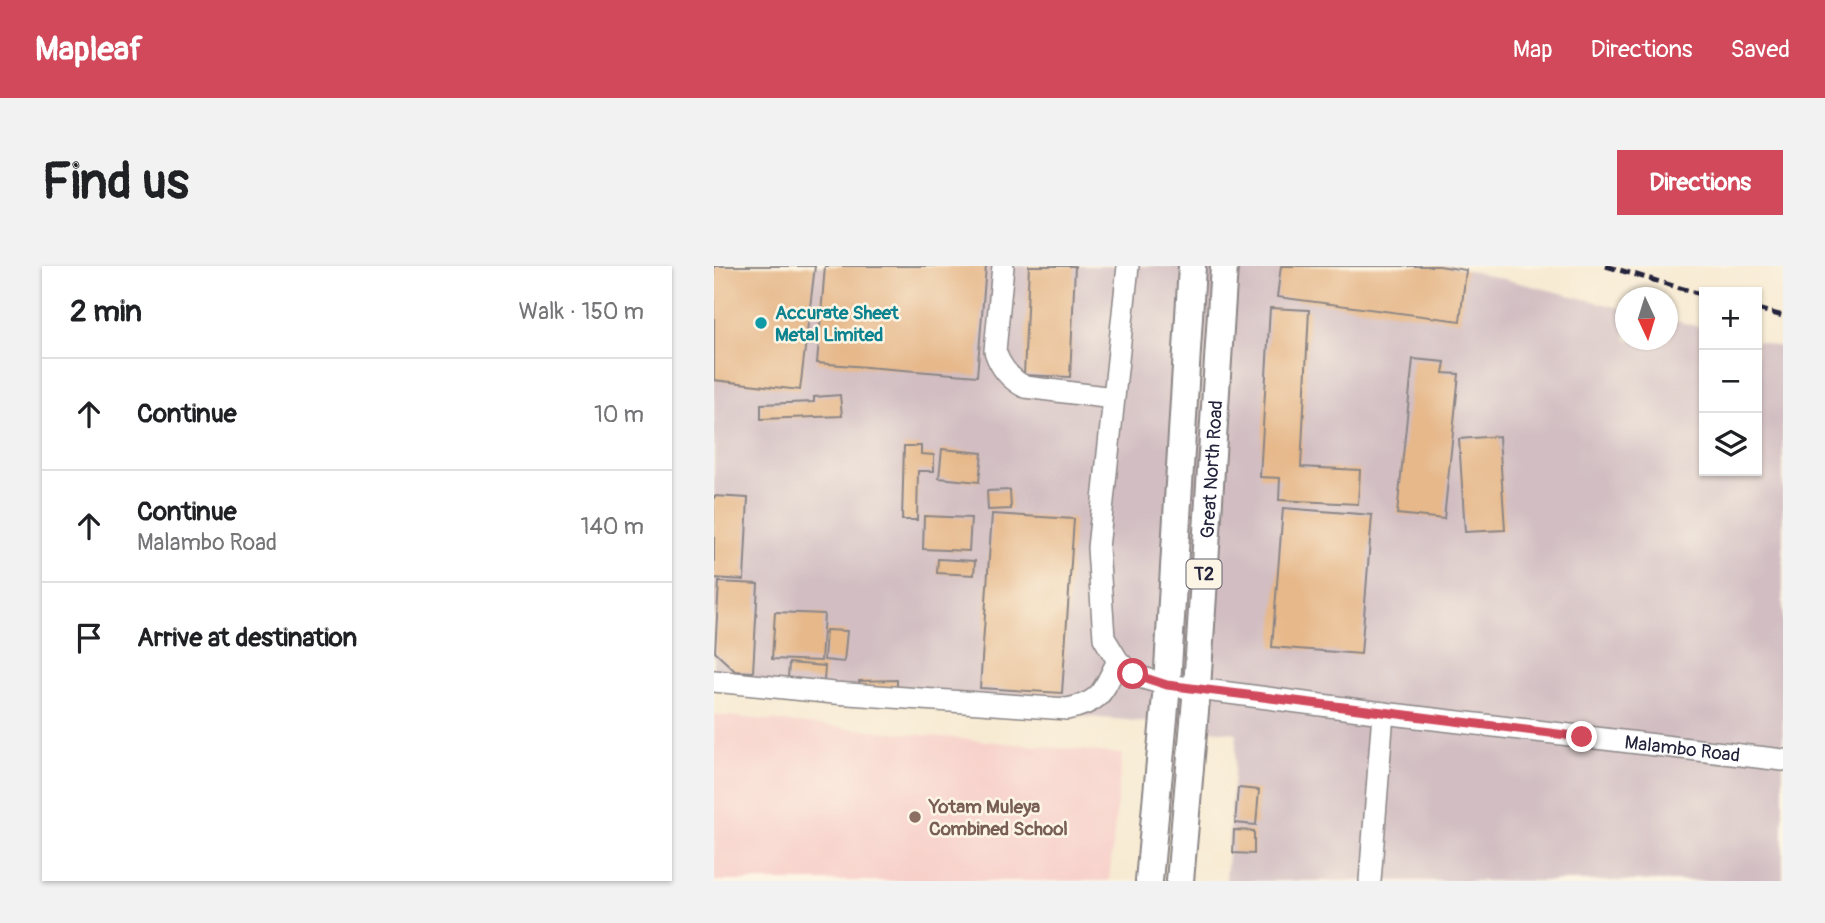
<!DOCTYPE html>
<html lang="en">
<head>
<meta charset="utf-8">
<style>
	body { margin:0; font-family:Pangolin,sans-serif; background:#f2f2f2; color:#202124 }
	.controls { position:absolute; right:21px; top:21px; display:grid; overflow:hidden; border-radius:0px; box-shadow:0 2px 5px #0004 }
	.controls button { width:63px; height:63px; display:grid; place-items:center; padding:0; border:0; border-bottom:2px solid #e0e0e0; background:#fff; color:#202124; font:35px sans-serif }
	.compass { position:absolute; left:901px; top:21px; width:63px; height:63px; border-radius:50%; background:#fff; box-shadow:0 2px 5px #0004; rotate:176deg }
	.stop { position:absolute; width:21px; height:21px; margin:-16px; border:5px solid #d1495b; border-radius:50%; background:#fff }
	.stop.end { background:#d1495b; border-color:#fff; box-shadow:0 2px 7px #0008 }
	.list { margin:0; padding:0; list-style:none }
	h2 { display:flex; justify-content:space-between; align-items:center; height:91px; margin:0; padding:0 28px; font-size:30px }
	h2 small { font-size:23px; font-weight:400; color:#757577 }
	.list li { display:grid; grid-template-columns:46px 1fr auto; gap:21px; align-items:center; box-sizing:border-box; height:112px; padding:0 28px; border-top:2px solid #e0e0e0 }
	.list b { display:block; font-size:26px; white-space:nowrap }
	.list p { margin:0; font-size:23px; white-space:nowrap; color:#757577 }
	.list em { font-size:23px; font-style:normal; color:#757577 }
	.icon { flex:none; width:38px; height:38px; fill:none; stroke:currentColor; stroke-width:2; stroke-linecap:round; stroke-linejoin:round }
	.map { position:relative; flex:none; width:1069px; height:615px; overflow:hidden; border-radius:0px }
	header { display:flex; align-items:center; gap:42px; box-sizing:border-box; height:98px; padding:0 35px; background:#d1495b; color:#fff }
	header strong { font-size:33px }
	nav { display:flex; gap:38px; margin-inline-start:auto; font-size:24px }
	.intro { display:flex; align-items:center; justify-content:space-between; box-sizing:border-box; height:168px; padding:0 42px }
	h1 { margin:0; font-size:49px }
	.button { padding:18px 32px; border-radius:0px; background:#d1495b; color:#fff; font-size:24px; font-weight:700 }
	main { display:flex; gap:42px; padding:0 42px }
	aside { flex:1; background:#fff; border-radius:0px; box-shadow:0 2px 5px #0004 }
	.map>svg:first-child { display:block }
	.built { fill:#f7d0ca }
	.industrial { fill:#d2bec2 }
	.building { fill:#e6b88a }
	.lines { fill:none; stroke-linecap:round; stroke-linejoin:round }
	.minor-casing { stroke:#8c8686; stroke-width:24 }
	.major-casing { stroke:#8c8686; stroke-width:30 }
	.minor { stroke:#fff; stroke-width:21 }
	.major { stroke:#fff; stroke-width:26 }
	.rail { stroke:#22223b; stroke-width:5; stroke-dasharray:10 5; stroke-linecap:butt }
	.route { stroke:#d1495b; stroke-width:9 }
	.culture-dot { fill:#0f9aa8; stroke:#fcf5e5; stroke-width:2.5 }
	.education-dot { fill:#8d6e63; stroke:#fcf5e5; stroke-width:2.5 }
	.labels { text-anchor:middle; stroke-width:5; stroke-linejoin:round; paint-order:stroke }
	.shield { fill:#fcf5e5; stroke:#63616e; stroke-width:2 }
	.shield-label { font-size:18px; font-weight:bold; fill:#22223b }
	.culture-label { font-size:19px; font-weight:bold; fill:#0d838f; stroke:#fcf5e5; text-anchor:start }
	.street-label { font-size:19px; fill:#22223b; stroke:#fcf5e5 }
	.education-label { font-size:19px; font-weight:bold; fill:#785e54; stroke:#fcf5e5; text-anchor:start }
</style>
</head>
<body>
<header>
<strong>Mapleaf</strong>
<nav><a>Map</a><a>Directions</a><a>Saved</a></nav>
</header>
<div class="intro"><h1>Find us</h1><a class="button">Directions</a></div>
<main>
<aside>
<h2>2 min<small>Walk · 150 m</small></h2>
<ul class="list">
<li><svg class="icon" aria-label="ahead" viewBox="0 0 24 24"><path d="M12 20V5M6 11l6-6 6 6"/></svg><div><b>Continue</b></div><em>10 m</em></li>
<li><svg class="icon" aria-label="ahead" viewBox="0 0 24 24"><path d="M12 20V5M6 11l6-6 6 6"/></svg><div><b>Continue</b><p>Malambo Road</p></div><em>140 m</em></li>
<li><svg class="icon" aria-label="arrive" viewBox="0 0 24 24"><path d="M6 21V4h12l-3 4 3 4H6"/></svg><div><b>Arrive at destination</b></div></li>
</ul>
</aside>
<div class="map">
<svg width="1069" height="615" viewBox="0 0 1069 615">
	<rect width="100%" height="100%" fill="#fcf5e5"/>
	<filter id="ink" filterUnits="userSpaceOnUse"><feTurbulence type="fractalNoise" baseFrequency=".0143" numOctaves="2"/><feDisplacementMap in="SourceGraphic" scale="14" xChannelSelector="R" yChannelSelector="G"/><feConvolveMatrix kernelMatrix="1 2 1 2 8 2 1 2 1" color-interpolation-filters="sRGB"/></filter>
	<filter id="wash" filterUnits="userSpaceOnUse"><feTurbulence type="fractalNoise" baseFrequency=".00686" numOctaves="4" result="noise"/><feDisplacementMap in="SourceGraphic" scale="28" xChannelSelector="R" yChannelSelector="G"/><feGaussianBlur stdDeviation="1.57" result="paint"/><feColorMatrix in="noise" values="0 0 0 0 0 0 0 0 0 0 0 0 0 0 0 0 0 1.4 0 .05"/><feComposite in="paint" operator="in"/></filter>
	<g filter="url(#wash)">
		<rect width="100%" height="100%" fill="#f7ead2"/>
		<!-- built -->
		<path class="built" d="M0,449L408,488L395,615H0Z"/>
		<!-- industrial -->
		<path class="industrial" d="M0,0H737L911,43L912,74H954V53L990,62V205H1043V75L1069,82V615H512L523,467L412,454L0,422Z"/>
		<g id="blocks">
			<!-- building -->
			<path class="building" d="M0,0H101L86,124L0,114Z
				M111,0H272L263,110L103,97Z
				M315,0H361L356,111L310,109Z
				M567,0H725L752,4L746,55L563,31Z
				M556,42L595,44L587,201L646,204L644,238L565,234L566,212L546,211Z
				M699,93L731,96L729,107L745,108L730,253L683,248Z
				M126,129L128,150L47,153V138L100,136V131Z
				M785,170L791,264L751,266L745,173Z
				M190,180H207V188L220,189V205H204L203,254H188Z
				M228,183L268,187L265,216L225,212Z
				M296,224L297,243L274,244L273,225Z
				M0,230L34,232L30,314L0,312Z
				M569,242L658,249L647,388L558,381Z
				M278,248L360,253L348,427L266,422Z
				M210,250L257,252L255,285L209,283Z
				M224,293L261,295L260,309L223,307Z
				M5,316L44,318L39,406L21,405L1,386Z
				M61,346L110,348L107,395L58,393Z
				M112,364L133,365L130,396L110,394Z
				M75,397L111,400L110,415L74,412Z
				M183,414V428H146L145,415Z
				M524,522L545,524L542,559L521,557Z
				M520,564L540,565V588L519,587Z"/>
		</g>
	</g>
	<g filter="url(#ink)">
		<use href="#blocks" fill-opacity="0" stroke="#8c8686" stroke-width="2"/>
		<g class="lines">
			<!-- minor casing -->
			<g class="minor-casing">
				<g id="minor">
					<path d="M289,0L281,85C286,101 296,113 311,121L399,132"/>
					<path id="s1" d="M414,0L384,282L390,372L404,395L419,409L453,419L669,447L1069,494"/>
					<path d="M0,415L120,427L353,443C389,436 388,425 404,395"/>
					<path d="M656,615L669,447"/>
				</g>
			</g>
			<!-- major casing -->
			<g class="major-casing">
				<g id="major">
					<path d="M435,615L453,419L478,0"/>
					<path id="s2" d="M466,615L483,422L510,0"/>
				</g>
			</g>
			<!-- minor -->
			<use href="#minor" class="minor"/>
			<!-- major -->
			<use href="#major" class="major"/>
			<!-- rail -->
			<path class="rail" d="M892,0L990,29
				M1043,43L1069,50"/>
		</g>
	</g>
	<g class="lines" filter="url(#ink)">
		<!-- route -->
		<path class="route" d="M419,408L453,419L868,471"/>
	</g>
	<!-- markers -->
	<circle class="culture-dot" cx="47" cy="57" r="7"/>
	<circle class="education-dot" cx="201" cy="551" r="7"/>
	<g class="labels">
		<!-- shield labels -->
		<rect class="shield" x="472.5" y="293.5" width="35" height="29" rx="5"/>
		<g class="shield-label">
			<text x="490" y="314">T2</text>
		</g>
		<!-- culture labels -->
		<g class="culture-label">
			<text x="61" y="53">Accurate Sheet<tspan x="61" dy="22">Metal Limited</tspan></text>
		</g>
		<!-- street labels -->
		<g class="street-label">
			<text dy="7" stroke="none"><textPath href="#s2" startOffset="413">Great North Road</textPath></text>
			<text dy="7" stroke="none"><textPath href="#s1" startOffset="976">Malambo Road</textPath></text>
		</g>
		<!-- education labels -->
		<g class="education-label">
			<text x="215" y="547">Yotam Muleya<tspan x="215" dy="22">Combined School</tspan></text>
		</g>
	</g>
</svg>
<div class="controls">
<button>+</button>
<button>−</button>
<button><svg class="icon" aria-label="layers" viewBox="0 0 24 24"><path d="M12 4l9 5-9 5-9-5zM3 14l9 5 9-5"/></svg></button>
</div>
<svg class="compass" viewBox="-18 -18 36 36"><path d="M0-13l5 13h-10z" fill="#e53935"/><path d="M0 13l5-13h-10z" fill="#757577"/></svg>
<div class="stop" style="left:419px;top:408px"></div>
<div class="stop end" style="left:868px;top:471px"></div>
</div>
</main>
</body>
</html>
